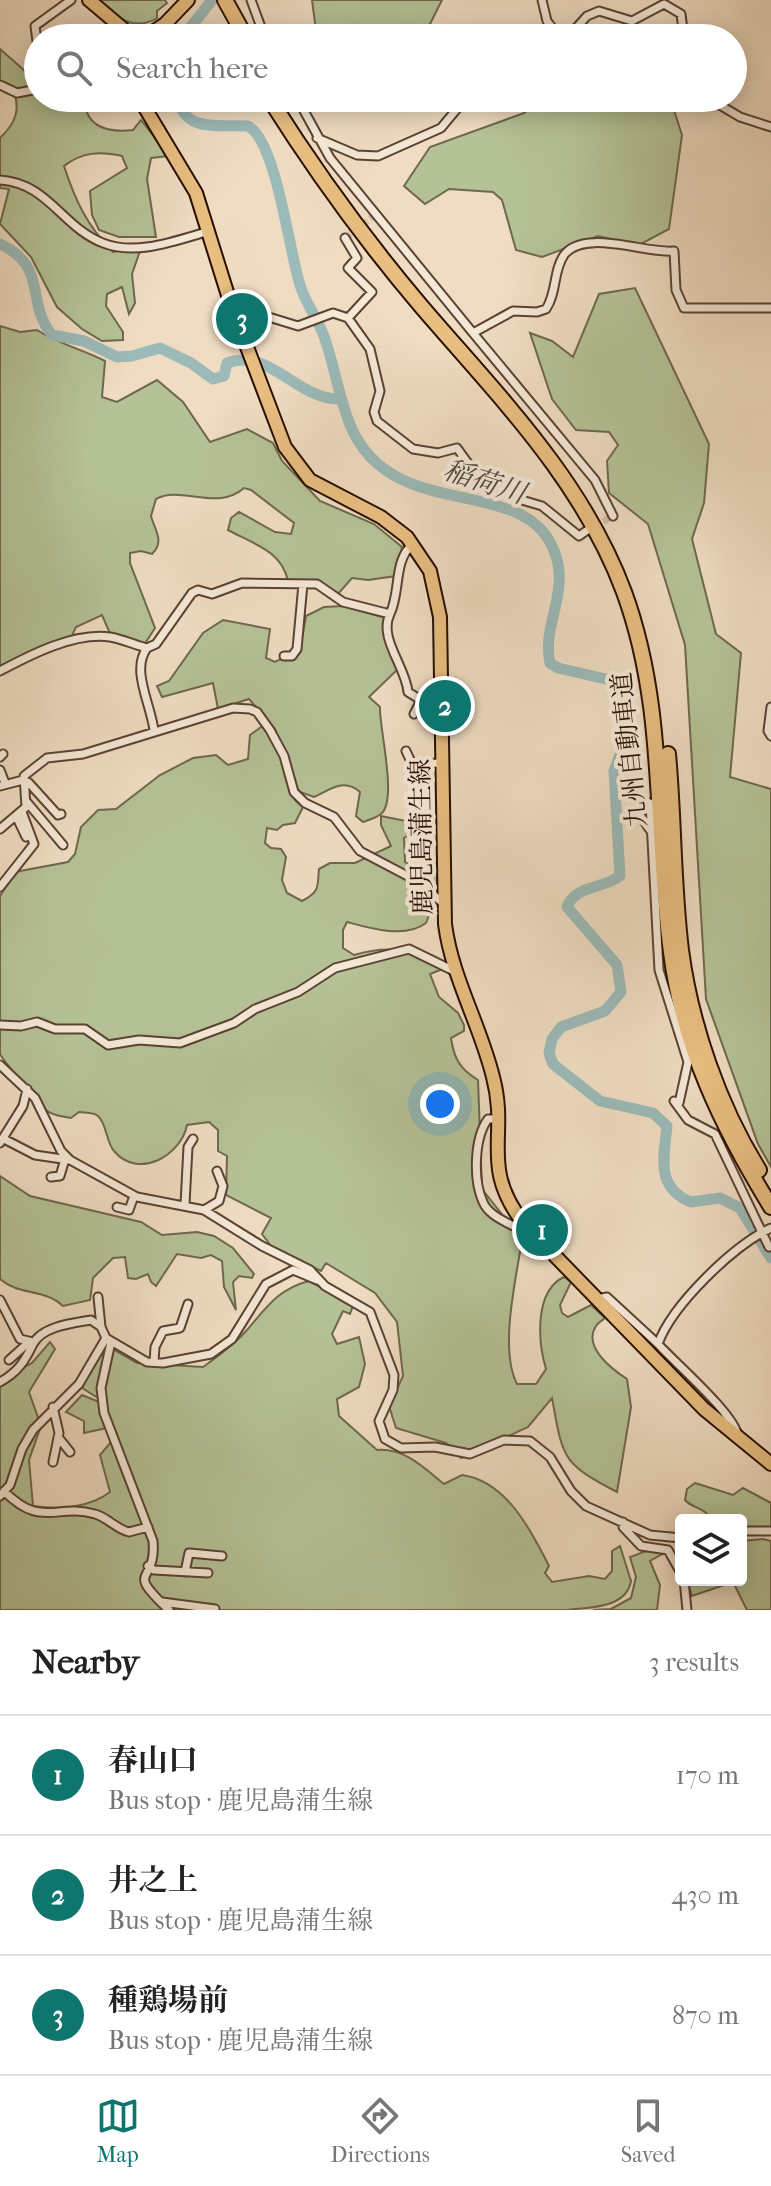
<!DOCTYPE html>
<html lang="en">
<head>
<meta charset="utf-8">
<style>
	body { margin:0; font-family:"IM FELL French Canon","Noto Serif JP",serif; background:#f6f6f6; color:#222 }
	.controls { position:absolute; right:24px; bottom:24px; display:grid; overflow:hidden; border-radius:8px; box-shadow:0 4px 20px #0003 }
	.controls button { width:72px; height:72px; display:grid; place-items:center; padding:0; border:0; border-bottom:2px solid #e0e0e0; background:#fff; color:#222; font:40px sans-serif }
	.you { position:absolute; left:440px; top:1104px; width:28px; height:28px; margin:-20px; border:6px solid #fff; border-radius:50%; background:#1a73e8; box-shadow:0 0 0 12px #1a73e833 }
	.badge { display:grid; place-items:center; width:52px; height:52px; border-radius:50%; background:#0f766e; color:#fff; font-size:26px; font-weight:700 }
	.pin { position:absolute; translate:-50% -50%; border:4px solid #fff; box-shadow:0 2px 8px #0006 }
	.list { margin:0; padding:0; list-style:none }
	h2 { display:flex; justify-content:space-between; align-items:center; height:104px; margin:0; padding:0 32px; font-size:34px }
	h2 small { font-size:26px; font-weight:400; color:#767676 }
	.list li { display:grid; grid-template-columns:52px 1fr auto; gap:24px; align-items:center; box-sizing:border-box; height:120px; padding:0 32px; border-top:2px solid #e0e0e0 }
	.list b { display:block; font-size:30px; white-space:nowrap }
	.list p { margin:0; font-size:26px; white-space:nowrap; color:#767676 }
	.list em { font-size:26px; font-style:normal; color:#767676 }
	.icon { flex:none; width:44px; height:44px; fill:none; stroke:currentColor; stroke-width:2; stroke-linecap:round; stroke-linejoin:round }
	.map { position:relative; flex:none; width:771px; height:1610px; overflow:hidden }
	.search { position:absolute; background:#fff; box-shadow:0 4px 20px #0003; left:24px; right:24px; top:24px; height:88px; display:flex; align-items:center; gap:20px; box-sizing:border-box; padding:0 28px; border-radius:44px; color:#767676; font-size:30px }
	.sheet { height:464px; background:#fff }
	nav { display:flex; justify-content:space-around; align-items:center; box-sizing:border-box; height:112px; border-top:2px solid #e0e0e0; background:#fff; font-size:22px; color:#767676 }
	nav a { display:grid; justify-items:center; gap:4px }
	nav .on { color:#0f766e }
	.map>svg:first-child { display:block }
	.green { fill:#b5c297; stroke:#6e684c; stroke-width:2 }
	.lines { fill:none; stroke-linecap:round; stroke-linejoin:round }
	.river { stroke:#9bbab8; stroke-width:11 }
	.minor-tunnel { stroke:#d1bda5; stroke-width:7; stroke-dasharray:7 3.5; stroke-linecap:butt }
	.minor-casing { stroke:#5a4232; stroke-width:11 }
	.primary-casing { stroke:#280e02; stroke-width:16 }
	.motorway-casing { stroke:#280e02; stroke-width:18 }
	.minor { stroke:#f5e8d7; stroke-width:7 }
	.primary { stroke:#e8be81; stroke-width:12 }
	.motorway { stroke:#e8be81; stroke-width:14 }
	.labels { text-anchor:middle; stroke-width:8; stroke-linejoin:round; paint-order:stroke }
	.street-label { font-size:26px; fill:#280e02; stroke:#f5e8d7 }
	.water-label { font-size:28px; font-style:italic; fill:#504a42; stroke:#f5e8d7 }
</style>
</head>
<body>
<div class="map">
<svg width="771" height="1610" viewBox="0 0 771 1610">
	<rect width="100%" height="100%" fill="#efdcc2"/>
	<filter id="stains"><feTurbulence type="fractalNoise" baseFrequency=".0025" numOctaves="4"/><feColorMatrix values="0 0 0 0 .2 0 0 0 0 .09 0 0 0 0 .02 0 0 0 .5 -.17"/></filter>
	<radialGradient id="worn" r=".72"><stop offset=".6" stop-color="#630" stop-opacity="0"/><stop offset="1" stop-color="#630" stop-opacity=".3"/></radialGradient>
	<!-- green -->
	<path class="green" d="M96,0H165L167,3L157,11V18C133,33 114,15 96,0Z
		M312,0H442L427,30L413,38H317Z
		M0,49L25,71H38V98H85C84,127 108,133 133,130L141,120L169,156L151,158L147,179L156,237H119L99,230L92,215L90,191L127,168L122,156C100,151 82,152 64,166C75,200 87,226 113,252L141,248L132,274L135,303L129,314L122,287L107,294L106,306L123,332V340L102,341L82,329L57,307L31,257L0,224L9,189L0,188V138C17,122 21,108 12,87L0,81Z
		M542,98H670L682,135L669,229L639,245L598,236L542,257L516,250L502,200L493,192L449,189L425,204L404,186L430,147L524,113Z
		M635,288L709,444L704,503L692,539L716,634L741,653L730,777L771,789V1167L758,1144L706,999L685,645L648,524L609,493L607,461L618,445L609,432L576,430L552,399L530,333L552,341L573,357L599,294Z
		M0,326L20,332L37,330C58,344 82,349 105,361L102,397L117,402L157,380L183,402L210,442L247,429L273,443L282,461L320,501L374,524L402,547L396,576L368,580L352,578L338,594L320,583L288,581C282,551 252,543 228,530L231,518L239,512L275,532L291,534L294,523L251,490L244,488C217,512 181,485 156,499L151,516C155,531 165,541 152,554L141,551L130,553V563L155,628L144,645L111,636L102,615L76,627L70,640L0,670Z
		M343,606L386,618L397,670L369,697L380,707C379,728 398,800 381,814C376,818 368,820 363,822L356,816L360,792C344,778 331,789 314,797L300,792L294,785L275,729L249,699L218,709L213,683L162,697L157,686L169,681L203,633L223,620L270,629L266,658L275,662L300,649L306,616L324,607Z
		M264,725L280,751L295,800L303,807L295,823L283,825L277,830L267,828L265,843L271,848L281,849L286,857L282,880L287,893L302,901C321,891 317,886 319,869L330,863H355L391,846L381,825V816L411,822L414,832L404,838L405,862L412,866L437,862V894L426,923C405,939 369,928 347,922L343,930V948L354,955C383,946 420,946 440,970L430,974L439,997L458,1013L464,1025V1031L451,1038C454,1059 460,1069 478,1080L482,1189L522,1240C516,1279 499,1349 517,1384H536L546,1369C538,1342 534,1291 564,1277L571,1282L560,1305L562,1313L568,1317L591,1305L605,1318C602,1321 598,1322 596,1326C582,1347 613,1370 627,1379L631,1407L617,1492C561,1463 563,1458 552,1398L528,1427L461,1458L446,1443L396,1428L389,1406L403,1376L397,1322L375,1293L326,1263L321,1271L271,1246L262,1234L271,1218L226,1195L227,1156L218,1151V1130L209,1122L187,1125C181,1156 138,1180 114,1151C106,1142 107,1124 98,1116C93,1112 85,1113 79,1112L71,1118C63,1116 52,1116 46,1110C39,1103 3,1061 0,1054V896L15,872L68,862L75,854L81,827L98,810L116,809L160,775L193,758L216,755L228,765L248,759L250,735Z
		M0,1176L30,1196L141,1222L162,1235L197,1232L214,1236L233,1248L254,1274L252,1278L239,1276L233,1282L236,1310L224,1287L222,1261L211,1255L201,1258L177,1254L156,1286L151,1282L148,1274L136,1279L128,1278L125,1257L113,1258L93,1278L90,1300L63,1306C44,1288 19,1296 0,1279Z
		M309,1281L353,1306L350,1314L343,1311L332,1334L337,1344L359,1337L365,1364L359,1387L337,1399L339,1416L377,1450C405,1448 423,1467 444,1484L462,1475C506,1481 531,1530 549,1566L545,1573L552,1582L589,1576L605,1579L612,1571V1551L620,1546L631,1581C626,1609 589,1607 567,1610H0V1380L32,1363L50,1342L55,1349L29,1392L41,1426L29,1460L33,1506C59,1510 89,1508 110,1492L100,1455L116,1436L98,1398L82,1388L104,1344L137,1363L203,1367C218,1356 235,1344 247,1330C266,1308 278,1289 309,1281Z
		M82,1395L99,1402L107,1428L84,1433V1421L66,1412Z
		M695,1483L733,1495L743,1488L771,1503V1527H746L732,1515L709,1516C702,1507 692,1508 685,1500L687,1489Z
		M763,1539L771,1541V1610H747L733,1582L692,1596L687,1580H741V1541Z
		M649,1550L666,1552L650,1561L660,1585L657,1610H593L611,1609L631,1598L636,1577L630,1557Z"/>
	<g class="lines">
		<!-- river -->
		<path class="river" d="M182,38L212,0
			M177,98C186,134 220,124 248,126C277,142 289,252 300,285C306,305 319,320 325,339C335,368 339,399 351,427C392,522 517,476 551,544C574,588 541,623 550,663L558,668L623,683L630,727L614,771L620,876C603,889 575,885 567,907L617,965L621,992L605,1011L561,1027L552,1039L549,1053L553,1064L600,1101L653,1113L667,1126C664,1158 655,1187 691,1202L720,1198L740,1208L771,1258
			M0,244C49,267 25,302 52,335L84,341L117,357L132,356L160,348L191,363L213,379L224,376L227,363C270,347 298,401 341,399"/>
		<!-- minor-tunnel -->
		<path class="minor-tunnel" d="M345,238L375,215
			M594,527L613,516"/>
		<!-- minor casing -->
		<g class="minor-casing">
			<path id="minor" d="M251,0L265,38
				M542,0L547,21L560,38
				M567,38L587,16L599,11L632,21L664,4L681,14L684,38
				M38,49L35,26L71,0
				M0,85L17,93L38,89
				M297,98L330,158L473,333L513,311L537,312L546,309C557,293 553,271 564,255C584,228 646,254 674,251L676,290L684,308H771
				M708,98L740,117L771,127
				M302,108L326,98
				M317,138L357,155L378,156L441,128L466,98
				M0,180C48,183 62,227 103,243C135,256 175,241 206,232
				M345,238L357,258L348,268L372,292L348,318
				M239,325L259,314L298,326L333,313L348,318L370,349L380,391L374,412L377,421L413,449L438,453L457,448L470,466L515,498L542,506L579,536L589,529
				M473,333L595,480L613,516
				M390,614C378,638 406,667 408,692L421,700L441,701
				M147,648C131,670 150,702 154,730
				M284,656H292L297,649L303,584
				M0,671C30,655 74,632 110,637C122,639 135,645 147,648L156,644L192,593L198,590L212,594L242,583L317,584L343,602L390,614C401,591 393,560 413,544
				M771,707L768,731L771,736
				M414,714L421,700
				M406,751L412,764L442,763
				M0,757L3,754
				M0,770L5,783
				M0,786L23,780L29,783L58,815L61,814
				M26,801L63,845
				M17,818L26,837
				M0,829L26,807L24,776L47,758L83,754L233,708L250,709L257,712L270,730L284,756L294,792L305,803L334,817L360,851L417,881L444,904
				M650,830L640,815L645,802L650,803L659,970L688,1062L679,1103L674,1101L688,1120L715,1134L769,1247
				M0,887L34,844L22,812
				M0,1025L21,1026L37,1022L55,1029H85L108,1045L139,1040L180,1043L234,1023L255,1009L298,992L335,968L409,949L454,971
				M0,1065L35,1098L61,1151L70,1160L137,1197L204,1210L262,1246L310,1270L325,1286L370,1312L394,1375L393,1390L379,1421L385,1439L401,1448L435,1447L470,1454L504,1440L530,1441L550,1457L571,1491L586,1506L650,1535L681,1538
				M497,1119H488C474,1138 473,1180 483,1202C488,1214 502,1220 513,1226L524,1224
				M4,1139L35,1155L69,1160
				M0,1143L23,1106L27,1089
				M51,1177L60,1176L65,1159
				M185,1204L188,1147L193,1139
				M117,1207L129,1210L134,1196
				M204,1210L219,1201L223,1186L217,1171
				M98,1297L101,1327
				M597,1299L607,1297L658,1344C672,1305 733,1246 771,1228
				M0,1300L20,1339L33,1342
				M111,1342L101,1388L104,1413L153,1541C157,1586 123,1567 169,1610
				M658,1344C674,1362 737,1416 738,1437
				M9,1360L29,1342
				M154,1362L155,1347L163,1331L180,1328L188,1304
				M0,1382C18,1372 25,1361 33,1344C42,1326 74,1323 91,1320L101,1327L106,1338L147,1362L163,1363L211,1354L232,1339L266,1284L293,1270L317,1280
				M58,1437L70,1452
				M53,1462L59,1433L53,1407
				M4,1491C41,1529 56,1503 95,1514C107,1517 116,1529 129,1532L148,1527
				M0,1496L10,1485L22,1449L33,1430L79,1384L106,1338
				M623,1522V1527L641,1546L668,1550L681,1573
				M741,1531H771
				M148,1566L154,1570L208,1573
				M185,1572L189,1553L222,1556
				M684,1580L687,1610
				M162,1602L215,1609"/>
		</g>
		<!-- primary casing -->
		<g class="primary-casing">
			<path id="primary" d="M89,0L134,38
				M144,38L165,24L188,0
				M139,98L196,193L231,305L285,447L310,480L381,517L407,537L430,571L440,617L445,924C452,978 480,1024 493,1077C509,1137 479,1166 524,1224L704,1409L771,1464"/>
		</g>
		<!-- motorway casing -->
		<g class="motorway-casing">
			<path id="motorway" d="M225,0L246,38
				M269,98C315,171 365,240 421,306C498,396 582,479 624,592C667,709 654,830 671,952C683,1047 722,1127 771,1207
				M668,754C674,819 673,885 681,950C691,1025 719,1106 759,1170"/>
		</g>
		<!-- minor -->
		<use href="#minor" class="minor"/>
		<!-- primary -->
		<use href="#primary" class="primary"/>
		<!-- motorway -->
		<use href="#motorway" class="motorway"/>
	</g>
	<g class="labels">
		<!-- street labels -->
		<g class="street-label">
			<text transform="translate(629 750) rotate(-96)" y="9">九州自動車道</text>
			<text transform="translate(421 837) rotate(-91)" y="9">鹿児島蒲生線</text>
		</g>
		<!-- water labels -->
		<g class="water-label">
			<text transform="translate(485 481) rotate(18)" y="10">稲荷川</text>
		</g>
	</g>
	<rect width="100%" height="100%" filter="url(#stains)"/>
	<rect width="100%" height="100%" fill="url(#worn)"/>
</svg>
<div class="controls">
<button><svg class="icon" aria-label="layers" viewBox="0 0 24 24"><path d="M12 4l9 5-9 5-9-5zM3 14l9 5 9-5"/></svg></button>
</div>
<div class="you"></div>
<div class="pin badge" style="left:542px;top:1230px">1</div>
<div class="pin badge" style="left:445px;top:706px">2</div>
<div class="pin badge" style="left:242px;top:319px">3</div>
<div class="search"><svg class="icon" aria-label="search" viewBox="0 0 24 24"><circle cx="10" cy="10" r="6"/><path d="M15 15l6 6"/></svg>Search here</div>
</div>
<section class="sheet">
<h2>Nearby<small>3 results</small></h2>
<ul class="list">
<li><span class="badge">1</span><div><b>春山口</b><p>Bus stop · 鹿児島蒲生線</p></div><em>170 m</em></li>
<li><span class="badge">2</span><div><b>井之上</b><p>Bus stop · 鹿児島蒲生線</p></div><em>430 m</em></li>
<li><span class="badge">3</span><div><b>種鶏場前</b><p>Bus stop · 鹿児島蒲生線</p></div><em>870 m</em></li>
</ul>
</section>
<nav>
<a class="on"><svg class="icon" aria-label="map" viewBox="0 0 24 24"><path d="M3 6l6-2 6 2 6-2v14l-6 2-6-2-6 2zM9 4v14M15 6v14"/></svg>Map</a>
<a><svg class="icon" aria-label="directions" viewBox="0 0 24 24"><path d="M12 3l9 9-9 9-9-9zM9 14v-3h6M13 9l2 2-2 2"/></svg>Directions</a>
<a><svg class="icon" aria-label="saved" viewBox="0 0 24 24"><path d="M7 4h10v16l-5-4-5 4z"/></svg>Saved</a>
</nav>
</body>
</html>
